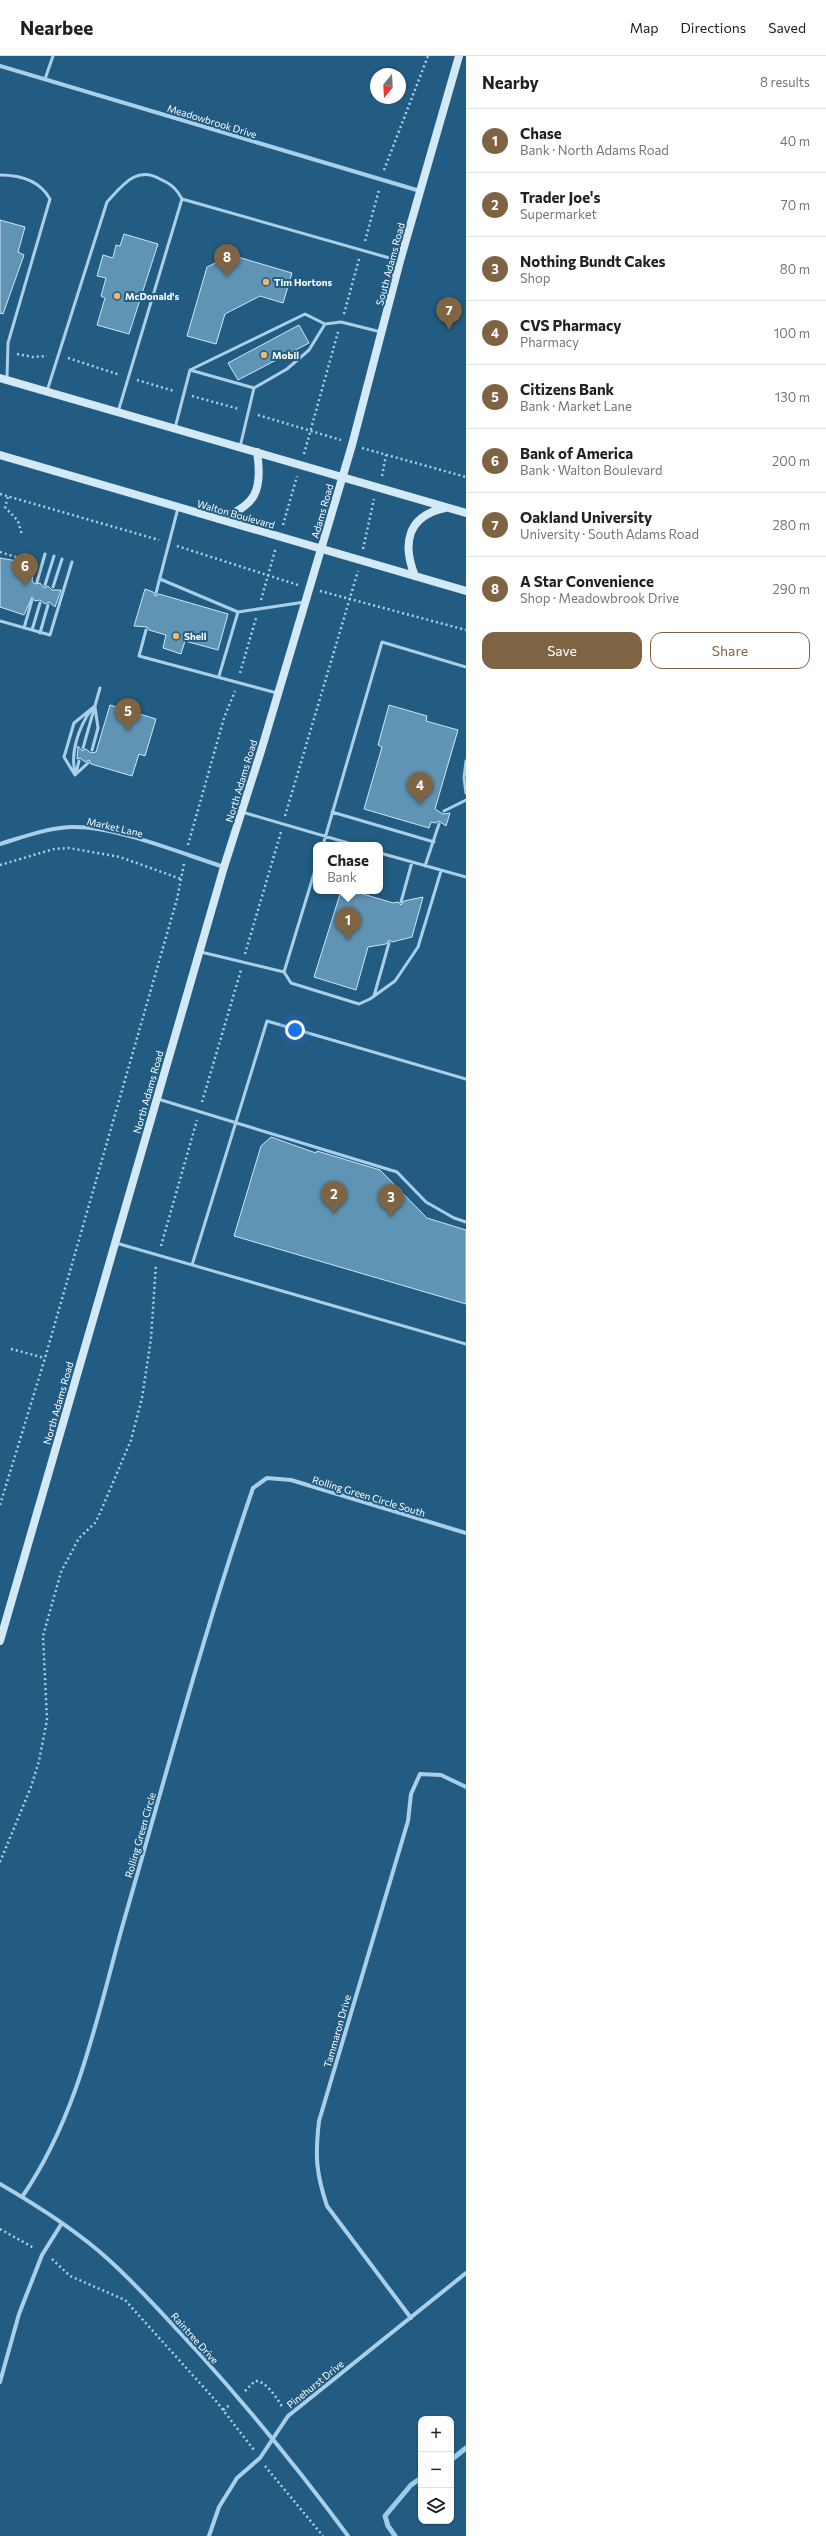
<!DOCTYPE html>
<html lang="en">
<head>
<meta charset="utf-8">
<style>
	body { margin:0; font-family:Commissioner,sans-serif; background:#f2f2f2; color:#202124 }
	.controls { position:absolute; right:12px; bottom:12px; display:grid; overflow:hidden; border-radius:8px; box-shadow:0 1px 3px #0004 }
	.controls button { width:36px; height:36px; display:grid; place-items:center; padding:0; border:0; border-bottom:1px solid #e0e0e0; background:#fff; color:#202124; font:20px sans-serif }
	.compass { position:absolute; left:370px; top:12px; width:36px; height:36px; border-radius:50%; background:#fff; box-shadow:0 1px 3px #0004; rotate:198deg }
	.you { position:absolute; left:295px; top:974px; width:14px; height:14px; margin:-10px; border:3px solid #fff; border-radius:50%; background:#1a73e8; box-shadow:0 0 0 6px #1a73e833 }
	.badge { display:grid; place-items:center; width:26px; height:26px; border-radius:50%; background:#7f6444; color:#fff; font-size:13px; font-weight:700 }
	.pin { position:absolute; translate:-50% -33px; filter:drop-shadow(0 1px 2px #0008) }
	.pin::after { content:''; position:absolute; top:21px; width:14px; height:12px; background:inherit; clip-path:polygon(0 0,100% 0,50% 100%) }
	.popup { position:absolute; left:313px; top:786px; width:70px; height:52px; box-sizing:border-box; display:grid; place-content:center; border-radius:8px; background:#fff; filter:drop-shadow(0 1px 3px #0005); font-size:13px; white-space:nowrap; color:#757577 }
	.popup b { font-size:15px; color:#202124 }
	.popup::after { content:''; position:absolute; left:50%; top:100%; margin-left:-8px; border:8px solid transparent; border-top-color:#fff }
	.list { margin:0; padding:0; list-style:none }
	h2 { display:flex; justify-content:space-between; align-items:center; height:52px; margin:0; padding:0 16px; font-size:17px }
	h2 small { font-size:13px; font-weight:400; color:#757577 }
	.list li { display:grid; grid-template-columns:26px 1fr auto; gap:12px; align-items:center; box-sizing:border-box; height:64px; padding:0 16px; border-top:1px solid #e0e0e0 }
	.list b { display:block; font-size:15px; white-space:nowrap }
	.list p { margin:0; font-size:13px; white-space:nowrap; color:#757577 }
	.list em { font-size:13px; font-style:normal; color:#757577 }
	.actions { display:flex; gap:8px; padding:12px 16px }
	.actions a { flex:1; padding:9px 0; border:1px solid #7f6444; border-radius:12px; text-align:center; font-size:14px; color:#7f6444 }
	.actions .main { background:#7f6444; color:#fff }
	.icon { flex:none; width:22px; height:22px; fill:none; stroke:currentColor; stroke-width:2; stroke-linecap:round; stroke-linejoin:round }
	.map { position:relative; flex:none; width:466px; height:2480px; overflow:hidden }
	header { display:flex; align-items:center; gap:24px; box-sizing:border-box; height:56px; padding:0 20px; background:#fff; border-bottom:1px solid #e0e0e0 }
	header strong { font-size:19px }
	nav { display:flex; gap:22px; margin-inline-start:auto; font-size:14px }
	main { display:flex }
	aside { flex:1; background:#fff }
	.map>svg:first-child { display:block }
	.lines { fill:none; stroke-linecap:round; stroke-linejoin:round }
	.stream { stroke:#9dcde9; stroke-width:5 }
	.building { fill:#5f94b4; stroke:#cde7f6 }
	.path { stroke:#a9d0e8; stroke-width:2.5; stroke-dasharray:2 3; stroke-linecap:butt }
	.lane { stroke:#a9d0e8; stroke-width:3 }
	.street { stroke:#a9d0e8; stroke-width:4 }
	.secondary { stroke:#d3e9f6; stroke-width:8 }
	.poi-dot { fill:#f4b56b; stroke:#225c82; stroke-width:1.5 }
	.labels { text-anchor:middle; stroke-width:4; stroke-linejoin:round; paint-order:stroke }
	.street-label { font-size:10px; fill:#fff; stroke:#225c82 }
	.poi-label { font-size:10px; font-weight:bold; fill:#fff; stroke:#225c82; text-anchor:start }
</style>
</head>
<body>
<header>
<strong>Nearbee</strong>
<nav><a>Map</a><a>Directions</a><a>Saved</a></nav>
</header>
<main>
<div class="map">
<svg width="466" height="2480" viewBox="0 0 466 2480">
	<rect width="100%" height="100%" fill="#225c82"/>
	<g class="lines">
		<!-- stream -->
		<path class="stream" d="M451,2404L466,2392
			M395,2480L388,2470L385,2460L411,2429L421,2422"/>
	</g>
	<!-- building -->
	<path class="building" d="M0,164L25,171L18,196L24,199L3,258L0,257Z
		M124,178L158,188L129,278L97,269L105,242L101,240L106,222L97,220L103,199L113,202L116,189L120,190Z
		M231,199L292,217L283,247L260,240L225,258L216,288L187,280L207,211Z
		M299,269L309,287L238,324L228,307Z
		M0,502L23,506L22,509L34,512L32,525L35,528L40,527L44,532L48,530L52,534H61L55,551L49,546L45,548L40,544L35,545L32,541L24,559L0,551Z
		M145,533L153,536L155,540L159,538L228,558L218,594L185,585L181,598L163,592L166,579L149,574L147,571L134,570Z
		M110,649L156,663L145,700L139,698L132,720L91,708L89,704L85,706L80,702L77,703L78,690L82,695L86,693L91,697L96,696Z
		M389,649L427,660L426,665L458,674L435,753L443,758L450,757L446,770L439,765L436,767L431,766L429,772L364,753L382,691L378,689Z
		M341,835H353L393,847L398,846L401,849L404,845L423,841L412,881L392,886L389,884L386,888L368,891L356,934L314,921Z
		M271,1081L316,1097L317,1095L380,1114L427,1162L466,1174V1248L234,1180L261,1090Z"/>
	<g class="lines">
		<!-- path -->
		<path class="path" d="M384,114L428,0
			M365,185L379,134
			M344,258L359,203
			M17,298L33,301L47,300
			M68,302L120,319
			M137,324L174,335
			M192,340L239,353
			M258,359L341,384
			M362,392L466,421
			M304,398L338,276
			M382,420L386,399
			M0,438L159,484
			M8,441L5,451L18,465L22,479
			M283,469L297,420
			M177,490L298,529
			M363,493L374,443
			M0,496L32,506
			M320,535L466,574
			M261,544L276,491
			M240,617L256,562
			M285,760L358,515
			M188,789L224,662L235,635
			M0,809L54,793L69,792L120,801L181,823
			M245,898L281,776
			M202,1046L241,914
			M161,1190L197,1064
			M11,1293L45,1302
			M0,1449L45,1302L177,843L184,808
			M0,1806L31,1731L39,1705L47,1664L43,1580L61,1516L79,1482L95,1467L100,1457L131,1384L142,1342L151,1283L156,1208
			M0,2173L34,2192
			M52,2203L70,2220L125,2244L216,2345L254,2394
			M245,2335L255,2325C266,2324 278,2344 283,2352
			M223,2354L231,2348
			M265,2410L323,2480"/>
		<!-- lane -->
		<path class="lane" d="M45,23L53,0
			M0,119C21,119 40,125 50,143L8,287L7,322
			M182,143L400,205
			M190,314L254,332L240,391
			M254,332L287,313L309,294L325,268L341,266L381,276
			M47,335L107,146C122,130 136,109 160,123C171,128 176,132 182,143L118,356
			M175,372L190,314L305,258L325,268
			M160,523L238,556L305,546
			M37,526L45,498
			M45,529L54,500
			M53,531L62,503
			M156,537L178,452
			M0,565L50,579L72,506
			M24,572L32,544
			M32,574L40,547
			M146,574L139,600L277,637
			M40,577L48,549
			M219,620L238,556
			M83,692L100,632
			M92,694L98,672L95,651
			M466,705L464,722L466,737
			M75,716C70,696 79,671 91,654
			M76,717L79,705
			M75,719L64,701L74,667L95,650
			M75,719L88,707
			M444,755L466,744
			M242,756L355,789
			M332,756L434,786
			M323,789L382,586L466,611
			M380,797L466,821
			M425,810L439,768
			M401,846L412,806
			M201,896L284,916L291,927L359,948L370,943L395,925L418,891L441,815
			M284,916L316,811
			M374,940L389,887
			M158,1043L397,1116L426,1146L454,1162L466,1166
			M116,1187L466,1288
			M192,1209L267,965L466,1023"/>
		<!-- street -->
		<path class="street" d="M0,10L420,135
			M0,788C23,781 47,772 71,771C113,769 183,798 224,811
			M0,2128C38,2150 76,2174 109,2204C140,2232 168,2264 197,2295C250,2354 301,2416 348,2480
			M22,2141C78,2060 97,1961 123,1868C165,1723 204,1575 253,1432L267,1422L291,1424L466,1477
			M411,2262L327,2150C316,2117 315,2100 319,2065L408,1765L411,1738L420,1718L441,1719L466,1731
			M0,2326L19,2258L42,2199L62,2167
			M209,2480L219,2451L237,2422L260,2402L288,2360L466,2217"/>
		<!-- secondary -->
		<path class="secondary" d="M0,322L466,457
			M0,399L466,535
			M218,463C256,451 263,434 257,396
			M415,520C402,488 407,460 445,452
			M0,1585L224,811L261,695L352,389L400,205L459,0"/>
	</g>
	<!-- markers -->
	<g class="poi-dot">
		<circle cx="266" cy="226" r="4"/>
		<circle cx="117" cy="240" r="4"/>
		<circle cx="264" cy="299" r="4"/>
		<circle cx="176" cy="580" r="4"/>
	</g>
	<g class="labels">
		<!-- street labels -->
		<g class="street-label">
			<text transform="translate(212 65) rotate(17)" y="4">Meadowbrook Drive</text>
			<text transform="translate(390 208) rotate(-75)" y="4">South Adams Road</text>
			<text transform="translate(322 455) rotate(-74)" y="4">Adams Road</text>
			<text transform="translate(236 458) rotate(16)" y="4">Walton Boulevard</text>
			<text transform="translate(241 725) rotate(-73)" y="4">North Adams Road</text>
			<text transform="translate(115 771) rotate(13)" y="4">Market Lane</text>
			<text transform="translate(148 1036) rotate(-74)" y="4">North Adams Road</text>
			<text transform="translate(58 1347) rotate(-74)" y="4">North Adams Road</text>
			<text transform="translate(369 1440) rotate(17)" y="4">Rolling Green Circle South</text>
			<text transform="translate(140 1779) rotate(-74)" y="4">Rolling Green Circle</text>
			<text transform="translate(337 1975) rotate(-74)" y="4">Tammaron Drive</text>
			<text transform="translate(195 2282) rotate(48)" y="4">Raintree Drive</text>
			<text transform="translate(315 2328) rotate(-39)" y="4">Pinehurst Drive</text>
		</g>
		<!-- poi labels -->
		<g class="poi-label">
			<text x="274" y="230">Tim Hortons</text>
			<text x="125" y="244">McDonald's</text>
			<text x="272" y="303">Mobil</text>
			<text x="184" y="584">Shell</text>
		</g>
	</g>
</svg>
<div class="controls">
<button>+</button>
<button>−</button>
<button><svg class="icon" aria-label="layers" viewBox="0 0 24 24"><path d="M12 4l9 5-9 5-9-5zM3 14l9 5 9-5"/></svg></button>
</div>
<svg class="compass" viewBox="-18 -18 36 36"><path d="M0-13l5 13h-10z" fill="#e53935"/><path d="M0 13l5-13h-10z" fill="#757577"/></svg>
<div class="you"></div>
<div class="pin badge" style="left:348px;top:884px">1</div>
<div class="popup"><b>Chase</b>Bank</div>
<div class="pin badge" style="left:334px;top:1158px">2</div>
<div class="pin badge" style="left:391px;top:1161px">3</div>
<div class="pin badge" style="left:420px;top:749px">4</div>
<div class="pin badge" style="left:128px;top:675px">5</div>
<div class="pin badge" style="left:25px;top:530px">6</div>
<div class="pin badge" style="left:449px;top:274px">7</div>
<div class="pin badge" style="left:227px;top:221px">8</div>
</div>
<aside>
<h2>Nearby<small>8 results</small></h2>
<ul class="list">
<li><span class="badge">1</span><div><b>Chase</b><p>Bank · North Adams Road</p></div><em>40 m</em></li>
<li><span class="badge">2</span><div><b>Trader Joe's</b><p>Supermarket</p></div><em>70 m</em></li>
<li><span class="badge">3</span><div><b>Nothing Bundt Cakes</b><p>Shop</p></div><em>80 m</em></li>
<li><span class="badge">4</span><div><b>CVS Pharmacy</b><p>Pharmacy</p></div><em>100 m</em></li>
<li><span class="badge">5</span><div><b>Citizens Bank</b><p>Bank · Market Lane</p></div><em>130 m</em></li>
<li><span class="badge">6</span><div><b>Bank of America</b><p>Bank · Walton Boulevard</p></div><em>200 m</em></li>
<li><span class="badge">7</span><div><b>Oakland University</b><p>University · South Adams Road</p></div><em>280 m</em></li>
<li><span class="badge">8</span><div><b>A Star Convenience</b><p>Shop · Meadowbrook Drive</p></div><em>290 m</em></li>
</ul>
<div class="actions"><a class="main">Save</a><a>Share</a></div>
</aside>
</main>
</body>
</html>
